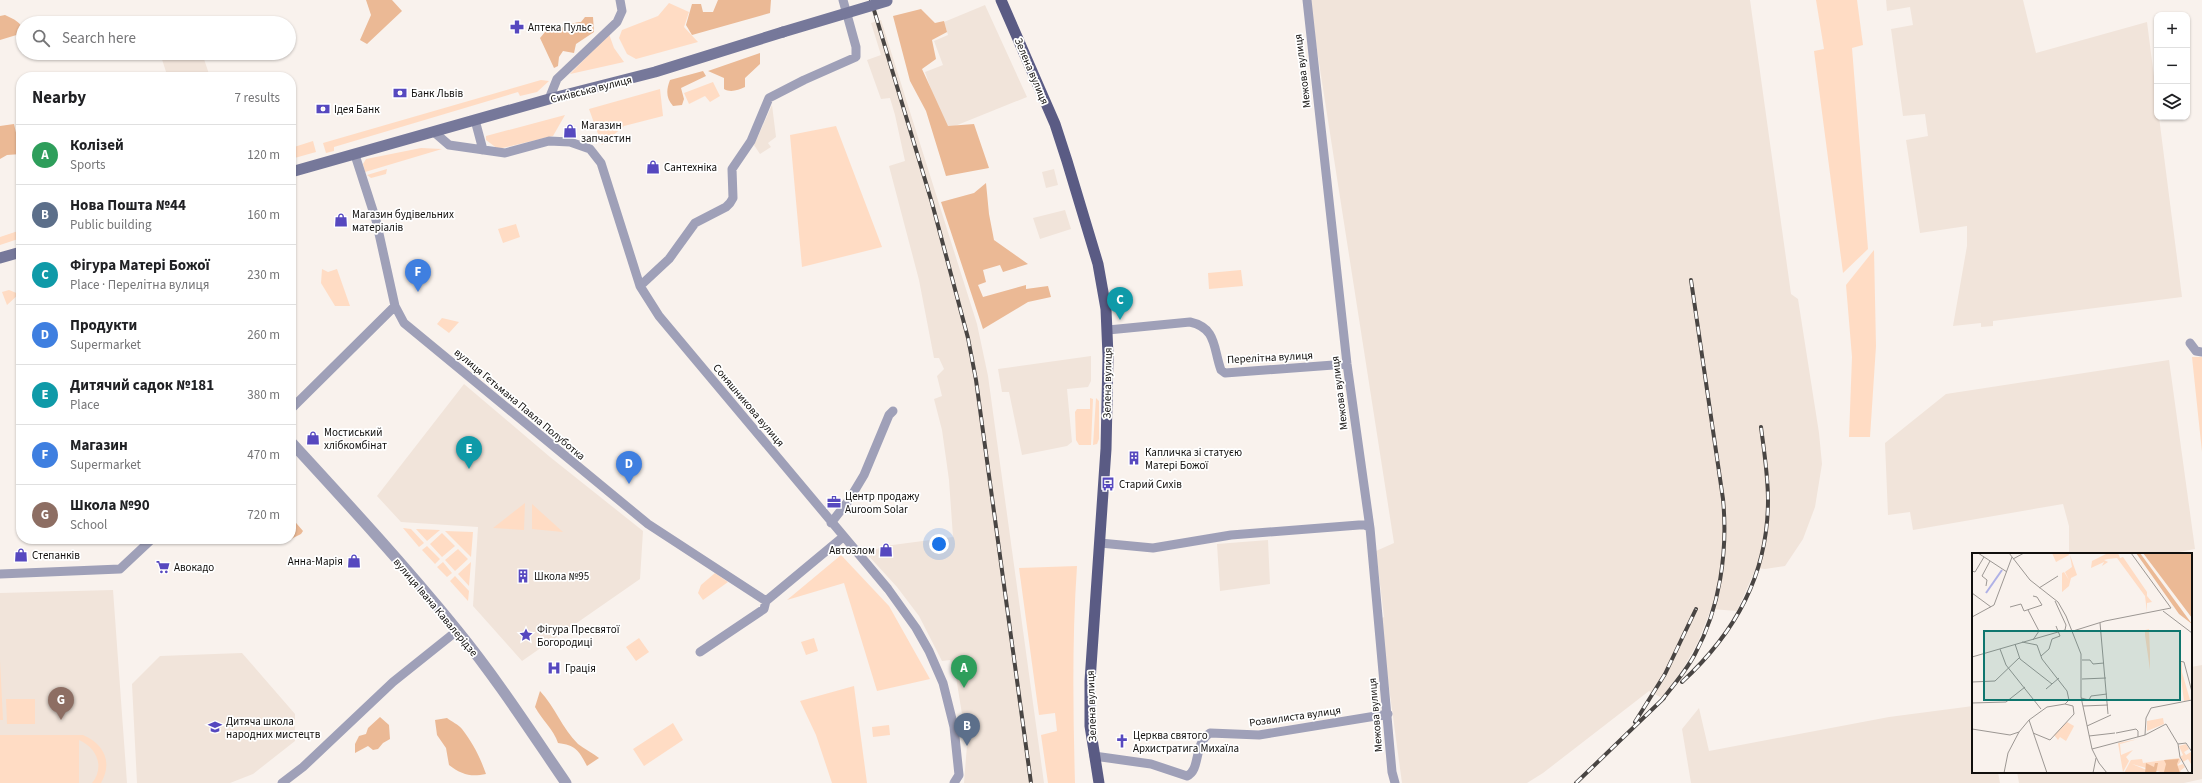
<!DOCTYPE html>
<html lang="en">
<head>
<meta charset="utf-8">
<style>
	body { margin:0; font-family:"Source Sans 3",sans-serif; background:#f2f2f2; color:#202124 }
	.controls { position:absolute; right:12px; top:12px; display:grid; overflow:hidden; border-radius:8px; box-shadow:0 1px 3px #0004 }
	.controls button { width:36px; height:36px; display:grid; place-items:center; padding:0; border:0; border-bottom:1px solid #e0e0e0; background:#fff; color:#202124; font:20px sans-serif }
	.you { position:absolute; left:939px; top:544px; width:14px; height:14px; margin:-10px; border:3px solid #fff; border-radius:50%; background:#1a73e8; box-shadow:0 0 0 6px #1a73e833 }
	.badge { display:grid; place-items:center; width:26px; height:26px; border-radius:50%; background:#5648bf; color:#fff; font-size:13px; font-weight:700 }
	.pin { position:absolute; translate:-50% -33px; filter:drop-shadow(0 1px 2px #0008) }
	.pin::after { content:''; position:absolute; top:21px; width:14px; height:12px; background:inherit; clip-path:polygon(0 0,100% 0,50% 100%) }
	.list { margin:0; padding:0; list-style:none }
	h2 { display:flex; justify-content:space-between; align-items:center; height:52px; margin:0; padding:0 16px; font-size:17px }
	h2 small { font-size:13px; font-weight:400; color:#757577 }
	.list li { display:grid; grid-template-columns:26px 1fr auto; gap:12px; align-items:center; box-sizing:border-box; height:60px; padding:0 16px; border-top:1px solid #e0e0e0 }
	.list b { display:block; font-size:15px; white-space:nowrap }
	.list p { margin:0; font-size:13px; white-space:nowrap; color:#757577 }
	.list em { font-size:13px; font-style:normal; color:#757577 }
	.icon { flex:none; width:22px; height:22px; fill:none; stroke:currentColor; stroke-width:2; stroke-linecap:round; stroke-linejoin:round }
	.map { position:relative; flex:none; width:2202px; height:783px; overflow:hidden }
	.search { position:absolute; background:#fff; box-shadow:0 1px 3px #0004; left:16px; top:16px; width:280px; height:44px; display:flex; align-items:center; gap:10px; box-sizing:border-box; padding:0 14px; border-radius:22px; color:#757577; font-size:15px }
	.panel { position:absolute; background:#fff; box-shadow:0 1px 3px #0004; left:16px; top:72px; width:280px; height:472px; border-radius:16px }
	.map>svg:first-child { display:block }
	.built { fill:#f1e4da }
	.green { fill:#ffdcc4 }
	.forest { fill:#ebb995 }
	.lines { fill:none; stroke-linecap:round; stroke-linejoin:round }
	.minor { stroke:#9fa0b8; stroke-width:9 }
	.tertiary { stroke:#9fa0b8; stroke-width:11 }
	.secondary { stroke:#76789a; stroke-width:11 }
	.primary { stroke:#5a5b84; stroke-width:11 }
	.rail-casing { stroke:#494543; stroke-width:4 }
	.rail { stroke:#fff; stroke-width:2.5; stroke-dasharray:8; stroke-linecap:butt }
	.secondary-bridge { stroke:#76789a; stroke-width:11 }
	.labels { text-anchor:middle; stroke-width:3.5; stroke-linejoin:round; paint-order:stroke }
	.poi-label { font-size:11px; fill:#110f0d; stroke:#fff; text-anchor:start }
	.street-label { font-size:11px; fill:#110f0d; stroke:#fff }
	.inset-river { fill:none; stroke:#afb1e6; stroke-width:2 }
	.inset-road { fill:none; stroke:#9c9793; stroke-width:1 }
	.view { fill:#0f766e; fill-opacity:0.15; stroke:#0f766e; stroke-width:2 }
	.inset-edge { fill:none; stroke:#110f0d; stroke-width:2 }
</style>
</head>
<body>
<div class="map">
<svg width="2202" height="783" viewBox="0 0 2202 783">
	<rect width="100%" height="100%" fill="#f9f2ed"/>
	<!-- built -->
	<path class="built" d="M1311,0H1750L1791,294L1798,299L1819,433L1822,464L1815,507L1803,539L1785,566L1765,569L1756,568L1737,611L1711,609L1698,642L1683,669L1662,698L1649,691L1543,773L1527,783H1402L1385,658L1382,618L1384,617L1376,551L1394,543L1312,18Z
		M1886,0H2023L2036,53L2147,22L2157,100V117H2159L2182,297L1993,321V326L1981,327V323L1953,326L1967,246V226L1920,233L1906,140L1928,136L1925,114L1903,116L1891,29L1913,25L1910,7L1887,11Z
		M985,5L1027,97L945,130L925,72L943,65L934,41L948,35L944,22Z
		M881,20L977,324L988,376L1044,783H964L967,745L956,677L950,660L942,661L919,616L897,587L866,553L885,546L953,537L949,480L942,430L934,399L942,396L937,376L944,369L939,358H934L919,280L889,166L905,161L895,115L890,98L881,99L867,60L881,55L871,23Z
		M160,53H202L210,77H163L167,75Z
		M772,105L776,137L768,143L771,147L760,154L754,145Z
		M1054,169L1058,185L1046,188L1042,172Z
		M1065,210L1071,229L1040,239L1033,218Z
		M1091,356V381L1088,387L1067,389L1072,442L1067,446L1022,455L1009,392H1002L998,369Z
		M2169,360L2195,549L2168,554H2069V526L2063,504L1913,530L1910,512L1888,515L1885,443L1946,394Z
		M464,384L550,457L643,531L640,579L522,661L473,606L478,527L401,522L377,496Z
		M1268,540L1270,584L1220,591L1217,544Z
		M113,590L127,783H0V593Z
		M242,653L295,714V741L253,774L230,783H137L132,684L160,656Z
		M2202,665V779L2184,783H2019L2017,772H2191V667Z
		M1973,706V772H1998L2000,783H1691L1682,729L1699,708L1709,751L1889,717Z"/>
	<!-- green -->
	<path class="green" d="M1816,0H1857L1863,45L1852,48L1868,249L1843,273L1814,51L1824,49Z
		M669,3L689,12L684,27L698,42L636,59L627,54L619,38L622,30L658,16Z
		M609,34L614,48L624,62L570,74Z
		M541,80L549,81L537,92L520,96L518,92L334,147V151L326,153L323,143Z
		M713,82L720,96L710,102L705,96L689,104L684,93Z
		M660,89L663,116L624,126L602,145L589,109Z
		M565,115L553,136L498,149L486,140V136Z
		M836,126L882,247L802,267L790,135Z
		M313,141L316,152L291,159V148Z
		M421,148L442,149L365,172L363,164L366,159Z
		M387,169L386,174L371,178L367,175Z
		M516,224L520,237L503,243L498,229Z
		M21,230V238L0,245V237Z
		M1874,250L1876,346L1870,437H1849L1852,357L1846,285Z
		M322,269L328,272L337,269L350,306H335L321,283Z
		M1241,270L1243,286L1209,289L1208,273Z
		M9,290L19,294L7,305L2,292Z
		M442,318L459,322L449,333L437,324Z
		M2192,357H2202V452Z
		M1090,398L1093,399L1091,445H1079L1076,440L1075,412L1077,409H1090Z
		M1096,398L1099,401V439L1097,444L1093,445Z
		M525,503L524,530L493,528Z
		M532,504L563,532L532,529Z
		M403,528L411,529L424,543L419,547Z
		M416,529L440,530L427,541Z
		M445,531L473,532L471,557Z
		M442,533L455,546L442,557L430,544Z
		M427,546L440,559L435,564L422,550Z
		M458,549L468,559L455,571L445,560Z
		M841,555L889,606L930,679L877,691L844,583L787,600Z
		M443,562L452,573L447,577L437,567Z
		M471,562L469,586L458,574Z
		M1077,566C1072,638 1073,711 1075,783H1048L1041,735L1057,731L1055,713L1039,715L1019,568Z
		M715,573L728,582L703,600L698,593L701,585Z
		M455,576L469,591L468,601L450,581Z
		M639,638L649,652L636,661L626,647Z
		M814,638L818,651L806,655L801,642Z
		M0,660L3,720H0Z
		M854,686L867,783H832L816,735L800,701Z
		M6,699H35V724H7Z
		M673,723L683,740L644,766L633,749Z
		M889,725L890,735L873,737L872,727Z
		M0,735H83C104,744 113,762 101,783H92C105,767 97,748 79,740V783H0Z"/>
	<!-- forest -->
	<path class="forest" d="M366,0H392L402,11L367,44L360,40L371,15Z
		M718,0H771L770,13L692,35L686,25L692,4H701L703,12H713Z
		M921,9L935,23L944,21L947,32L932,40L936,59L922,69L948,126L974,124L989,168L946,176L926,111L910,81L893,16Z
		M5,15C13,19 23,22 23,33L0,40V16Z
		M585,17H593L594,32L576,44L574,53L563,51L559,57L558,66L554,68L540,38L545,32C559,31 569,22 581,22Z
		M760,53V64L745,78V87C738,90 731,93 724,89V78L708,71Z
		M703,71L706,76L681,88L684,99L682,105L673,106C666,98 666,90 670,80Z
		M14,124L17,137L21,140V154L7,155L0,159V126Z
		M986,183L989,214L994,240L1028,264L1003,272L1000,265L983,270L986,282L978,285L983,297L1026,285V289L1048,286L1051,297L1028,302L983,329L941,202L974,193Z
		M291,517L303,531L301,534L291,539Z
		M540,691C555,707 562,728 578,744C584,749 593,753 599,758L587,766C579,751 576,745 558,743C554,730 542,720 535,707Z
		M380,717L389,725L390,739L383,743L378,749L373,750L368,746L355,753V744L359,736L366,734L368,728Z
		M447,718C451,721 459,725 462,729C473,743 480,757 486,774C471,777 462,775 449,765L446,748L437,735L435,720Z"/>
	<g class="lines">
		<!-- minor -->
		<path class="minor" d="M1307,0L1347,364L1370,528L1392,772L1395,783
			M549,99L557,79L617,22L622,11L620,0
			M475,120L483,150
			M434,132L449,145L505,153L549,141L570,142L590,149L601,163L640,286L659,316L888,589L916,628L929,651L943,683L954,727L959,775L954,783
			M355,155L376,220L395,306L404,323L648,524L766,601
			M640,286L669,259L695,223L726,207L730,203L733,198L732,169L751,141L769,98L804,80L856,57V47L843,0
			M1108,330L1190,322C1217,328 1213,348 1221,370L1225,373L1347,364
			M2190,343L2196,351L2202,352
			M291,409L395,306
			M831,523L849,500L864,475L889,415L893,411
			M1100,543L1153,548L1231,535L1359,525H1365L1370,528
			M0,574L120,569L152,539
			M700,652L764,609L766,601L843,537
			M1094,756L1151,764L1187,776C1201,770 1193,744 1210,733L1259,735L1388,714
			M282,783L303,767L393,682L458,630"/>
		<!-- tertiary -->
		<path class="tertiary" d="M291,442C348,504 405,566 457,630C497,679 531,732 566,783"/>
		<!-- secondary -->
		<path class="secondary" d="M291,172L549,99L655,72L783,32
			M0,258L21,252"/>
		<!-- primary -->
		<path class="primary" d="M1001,0L1055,124L1067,161L1098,264L1106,309L1108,356L1106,449L1090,681V726L1099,783"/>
		<!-- rail casing -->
		<g class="rail-casing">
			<path id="rail" d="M871,0L932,203L968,338L976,380L1031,783
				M1682,682C1736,632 1768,574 1768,500C1768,475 1764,451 1761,427
				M1661,701C1673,686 1686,671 1695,654C1720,608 1728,551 1723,499L1691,280
				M1635,722L1665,674L1696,609
				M1576,783L1664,698"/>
		</g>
		<!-- rail -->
		<use href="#rail" class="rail"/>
		<!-- secondary-bridge -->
		<path class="secondary-bridge" d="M783,32L887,1"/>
	</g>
	<!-- icons -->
	<defs>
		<g id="pharmacy-bare" transform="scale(1.08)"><path d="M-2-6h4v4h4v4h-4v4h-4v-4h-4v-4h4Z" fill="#5648bf" stroke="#fff" stroke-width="2.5" paint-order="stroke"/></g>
		<g id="bank-bare" transform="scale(1.08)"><path d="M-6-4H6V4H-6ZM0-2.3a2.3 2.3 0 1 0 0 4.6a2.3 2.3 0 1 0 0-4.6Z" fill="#5648bf" stroke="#fff" stroke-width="2.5" paint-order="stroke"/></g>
		<g id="shop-bare" transform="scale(1.08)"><path d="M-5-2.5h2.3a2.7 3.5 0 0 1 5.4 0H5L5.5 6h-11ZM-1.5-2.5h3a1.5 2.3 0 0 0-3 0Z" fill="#5648bf" stroke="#fff" stroke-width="2.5" paint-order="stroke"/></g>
		<g id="building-bare" transform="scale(1.08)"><path d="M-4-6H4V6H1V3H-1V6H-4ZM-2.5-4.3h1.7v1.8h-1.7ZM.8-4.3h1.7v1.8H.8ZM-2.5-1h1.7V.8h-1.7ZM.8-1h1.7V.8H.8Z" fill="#5648bf" stroke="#fff" stroke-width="2.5" paint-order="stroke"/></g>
		<g id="bus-bare" transform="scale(1.08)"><path d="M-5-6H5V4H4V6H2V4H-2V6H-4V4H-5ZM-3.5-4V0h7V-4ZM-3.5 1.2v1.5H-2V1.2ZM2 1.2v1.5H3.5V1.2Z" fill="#5648bf" stroke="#fff" stroke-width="2.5" paint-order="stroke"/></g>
		<g id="office-bare" transform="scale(1.08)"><path d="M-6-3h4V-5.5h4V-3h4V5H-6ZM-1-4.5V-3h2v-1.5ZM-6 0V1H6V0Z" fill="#5648bf" stroke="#fff" stroke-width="2.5" paint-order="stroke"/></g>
		<g id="supermarket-bare" transform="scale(1.08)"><path d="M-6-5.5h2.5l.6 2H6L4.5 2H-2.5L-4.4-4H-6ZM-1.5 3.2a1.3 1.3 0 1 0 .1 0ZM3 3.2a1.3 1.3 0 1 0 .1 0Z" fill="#5648bf" stroke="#fff" stroke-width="2.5" paint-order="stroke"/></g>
		<g id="sight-bare" transform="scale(1.08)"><path d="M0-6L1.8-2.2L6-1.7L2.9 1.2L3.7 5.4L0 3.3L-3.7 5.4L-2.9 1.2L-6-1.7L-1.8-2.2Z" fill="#5648bf" stroke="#fff" stroke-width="2.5" paint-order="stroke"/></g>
		<g id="hospital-bare" transform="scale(1.08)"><path d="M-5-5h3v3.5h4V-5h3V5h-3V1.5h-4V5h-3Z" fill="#5648bf" stroke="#fff" stroke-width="2.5" paint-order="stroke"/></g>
		<g id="school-bare" transform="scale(1.08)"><path d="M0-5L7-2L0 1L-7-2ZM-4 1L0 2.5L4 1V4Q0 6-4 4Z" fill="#5648bf" stroke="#fff" stroke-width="2.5" paint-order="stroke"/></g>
		<g id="church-bare" transform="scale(1.08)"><path d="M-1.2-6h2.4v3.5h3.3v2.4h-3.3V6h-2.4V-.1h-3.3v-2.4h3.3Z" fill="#5648bf" stroke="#fff" stroke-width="2.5" paint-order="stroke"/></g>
	</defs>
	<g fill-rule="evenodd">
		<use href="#pharmacy-bare" x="517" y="27"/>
		<use href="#bank-bare" x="400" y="93"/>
		<use href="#bank-bare" x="323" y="109"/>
		<use href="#shop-bare" x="570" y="131"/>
		<use href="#shop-bare" x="653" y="167"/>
		<use href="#shop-bare" x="341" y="220"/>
		<use href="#shop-bare" x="313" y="438"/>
		<use href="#building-bare" x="1134" y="458"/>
		<use href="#bus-bare" x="1108" y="484"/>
		<use href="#office-bare" x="834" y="502"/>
		<use href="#shop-bare" x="886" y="550"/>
		<use href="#shop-bare" x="21" y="555"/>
		<use href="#shop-bare" x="354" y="561"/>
		<use href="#supermarket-bare" x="163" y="567"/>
		<use href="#building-bare" x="523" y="576"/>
		<use href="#sight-bare" x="526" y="635"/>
		<use href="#hospital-bare" x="554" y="668"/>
		<use href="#school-bare" x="215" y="727"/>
		<use href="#church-bare" x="1122" y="741"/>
	</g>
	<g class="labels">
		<!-- poi labels -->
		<g class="poi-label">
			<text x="528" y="31">Аптека Пульс</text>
			<text x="411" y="97">Банк Львів</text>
			<text x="334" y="113">Ідея Банк</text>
			<text x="581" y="129">Магазин<tspan x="581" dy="13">запчастин</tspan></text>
			<text x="664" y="171">Сантехніка</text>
			<text x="352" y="218">Магазин будівельних<tspan x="352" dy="13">матеріалів</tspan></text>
			<text x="324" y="436">Мостиський<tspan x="324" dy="13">хлібкомбінат</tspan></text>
			<text x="1145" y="456">Капличка зі статуєю<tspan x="1145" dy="13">Матері Божої</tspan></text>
			<text x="1119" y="488">Старий Сихів</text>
			<text x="845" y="500">Центр продажу<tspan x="845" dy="13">Auroom Solar</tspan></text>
			<text x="875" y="554" text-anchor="end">Автозлом</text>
			<text x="32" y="559">Степанків</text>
			<text x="343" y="565" text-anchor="end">Анна-Марія</text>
			<text x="174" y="571">Авокадо</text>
			<text x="534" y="580">Школа №95</text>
			<text x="537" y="633">Фігура Пресвятої<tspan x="537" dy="13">Богородиці</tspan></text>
			<text x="565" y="672">Грація</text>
			<text x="226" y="725">Дитяча школа<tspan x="226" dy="13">народних мистецтв</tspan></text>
			<text x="1133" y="739">Церква святого<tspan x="1133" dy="13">Архистратига Михаїла</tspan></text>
		</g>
		<!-- street labels -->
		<g class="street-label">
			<text transform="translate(1032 71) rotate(67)" y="4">Зелена вулиця</text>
			<text transform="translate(1302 71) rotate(-97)" y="4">Межова вулиця</text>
			<text transform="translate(591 89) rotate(-14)" y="4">Сихівська вулиця</text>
			<text transform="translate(1270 357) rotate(-3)" y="4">Перелітна вулиця</text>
			<text transform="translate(1107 383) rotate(-89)" y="4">Зелена вулиця</text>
			<text transform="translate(1339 393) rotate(-97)" y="4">Межова вулиця</text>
			<text transform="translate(520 404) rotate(40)" y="4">вулиця Гетьмана Павла Полуботка</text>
			<text transform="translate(749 405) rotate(50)" y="4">Соняшникова вулиця</text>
			<text transform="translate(436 607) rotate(50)" y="4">вулиця Івана Кавалерідзе</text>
			<text transform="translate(1091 706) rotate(-92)" y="4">Зелена вулиця</text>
			<text transform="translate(1375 715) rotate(-95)" y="4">Межова вулиця</text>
			<text transform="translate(1295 716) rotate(-8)" y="4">Розвилиста вулиця</text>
		</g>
	</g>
	<!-- overview -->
	<g transform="translate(1972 553)">
		<rect width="220" height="220" fill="#f9f2ed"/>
		<path d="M80,0H96L97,2L84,9ZM136,0H146L148,5L151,4L175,39V43L180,49L175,50V59L173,43L145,5L136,6L132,7L136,9L130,13L132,9L119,15L120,8ZM98,2L105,22L99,25L97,33L90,39V20L92,19L97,27L93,19L100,14ZM177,76L178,100V117L173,82V77ZM210,109V119L218,147L212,148L207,110ZM191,165L192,171L175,178V168ZM95,169L102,173L100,177L94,188L88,184L86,187L82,182ZM166,186L148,191L149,202L161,197L154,204L157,208L151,219L146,190ZM214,191L217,196L212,199L214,202L219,199V211L216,206L211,209L208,204L211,202L207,193ZM207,205L209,208L205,213L211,211L213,214L208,218L210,220H202L192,208L196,212L192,220L160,211L182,220H152L159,207L170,206L171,210Z" fill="#ffdcc4"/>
		<path d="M164,0H168L220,71L207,61ZM171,0H220V65ZM207,206L205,211L208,220L192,219L194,211L192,207ZM174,210L182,214L183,210H186L184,220H173Z" fill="#ebb995"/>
		<path class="inset-river" d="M14,40L30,17"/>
		<path class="inset-road" d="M6,0L35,19M37,0L58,27L86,49L94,63L109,101V144L120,196L127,210L135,220M41,6L52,0M0,18L3,19L12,4M14,33L15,27L10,23L18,8M67,35L86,23M0,40L19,54M38,54L49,51L52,58L70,52L65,44L61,43M56,57L67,78L61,87M191,58L220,80M0,64L22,52L40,4M128,70L136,161M101,78L133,68L199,55L159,0M50,89L65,92L70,106L95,138L97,147L93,151M43,91L48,106L80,131M28,96L34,112L69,156M69,103L77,96L80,86L88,83L84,73M0,104L93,77L94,72L83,48M110,107H118L121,111L132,110M207,108L212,109L220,139M110,126L134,125M0,129L23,128L47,105M74,136L87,125M109,145L117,147L119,143L135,141M0,150L34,149L53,134M111,153L136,152M57,167L75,154L93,151L101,153L102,161L78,187L61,180M57,167L75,220M115,173L139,162M0,176L38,182L47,179L57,167M144,180L164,176L166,178V184M173,182L194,171L206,191L208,204L217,220M117,183L143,180M206,191L214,190L220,199M120,196L173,182L174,165L179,155L220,147M32,220L36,200L47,179M121,220L124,205"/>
		<path class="view" d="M12,78H208V147H12Z"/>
		<rect width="220" height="220" class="inset-edge"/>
	</g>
</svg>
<div class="controls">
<button>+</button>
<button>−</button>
<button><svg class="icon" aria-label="layers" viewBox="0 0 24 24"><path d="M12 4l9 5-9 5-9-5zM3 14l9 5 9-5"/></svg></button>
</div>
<div class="you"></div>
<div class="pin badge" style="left:964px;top:688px;background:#2e9e5b">A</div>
<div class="pin badge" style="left:967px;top:746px;background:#5c6f8a">B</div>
<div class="pin badge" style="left:1120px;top:320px;background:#0f9aa8">C</div>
<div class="pin badge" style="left:629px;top:484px;background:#3f7fe0">D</div>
<div class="pin badge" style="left:469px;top:469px;background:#0f9aa8">E</div>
<div class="pin badge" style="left:418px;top:292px;background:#3f7fe0">F</div>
<div class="pin badge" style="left:61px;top:720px;background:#8d6e63">G</div>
<div class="search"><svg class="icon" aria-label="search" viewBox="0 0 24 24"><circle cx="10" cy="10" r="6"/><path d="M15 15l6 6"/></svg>Search here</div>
<section class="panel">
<h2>Nearby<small>7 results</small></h2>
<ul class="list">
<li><span class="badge" style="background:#2e9e5b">A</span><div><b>Колізей</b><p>Sports</p></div><em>120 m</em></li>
<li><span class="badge" style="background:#5c6f8a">B</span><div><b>Нова Пошта №44</b><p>Public building</p></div><em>160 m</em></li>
<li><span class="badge" style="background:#0f9aa8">C</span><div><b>Фігура Матері Божої</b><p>Place · Перелітна вулиця</p></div><em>230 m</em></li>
<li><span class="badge" style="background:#3f7fe0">D</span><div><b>Продукти</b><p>Supermarket</p></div><em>260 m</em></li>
<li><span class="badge" style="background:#0f9aa8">E</span><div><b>Дитячий садок №181</b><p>Place</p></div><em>380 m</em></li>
<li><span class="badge" style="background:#3f7fe0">F</span><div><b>Магазин</b><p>Supermarket</p></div><em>470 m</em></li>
<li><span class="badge" style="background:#8d6e63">G</span><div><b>Школа №90</b><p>School</p></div><em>720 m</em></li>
</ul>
</section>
</div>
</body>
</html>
